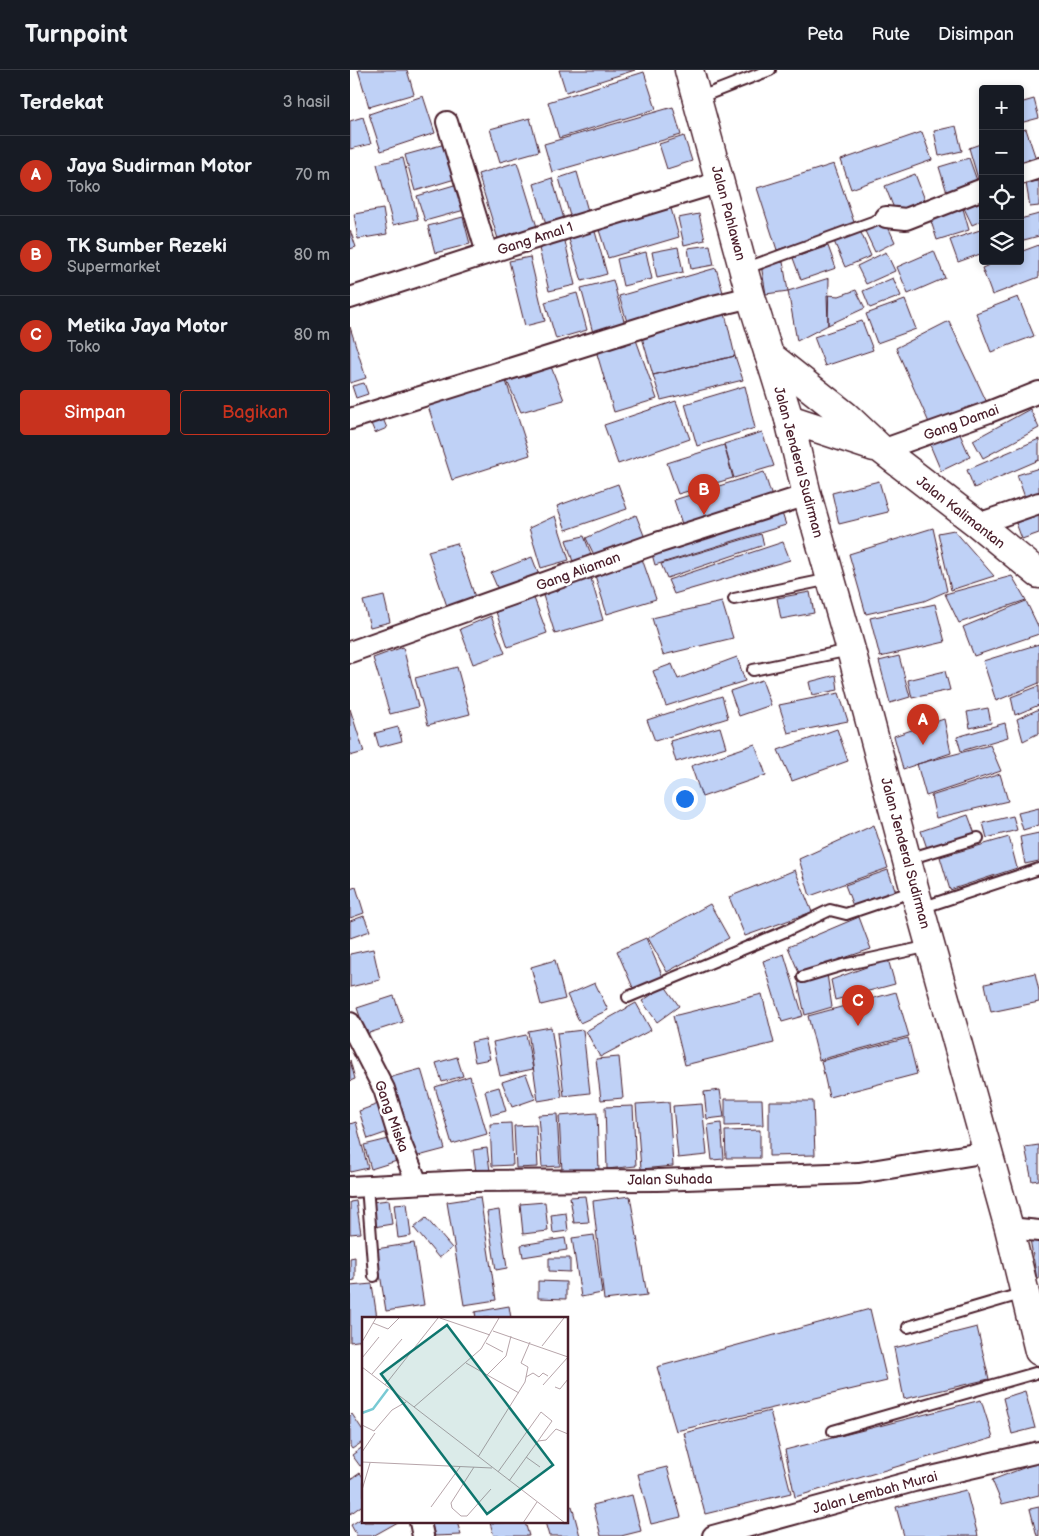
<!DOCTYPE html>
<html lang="id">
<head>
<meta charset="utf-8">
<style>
	body { margin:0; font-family:"Balsamiq Sans",sans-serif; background:#20242c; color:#f1f3f6 }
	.controls { position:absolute; right:15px; top:15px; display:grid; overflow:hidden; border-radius:5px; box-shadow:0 2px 8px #0003 }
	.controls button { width:45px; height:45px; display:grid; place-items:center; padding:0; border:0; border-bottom:1px solid #363941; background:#171b24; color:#f1f3f6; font:25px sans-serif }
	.you { position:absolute; left:334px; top:728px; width:18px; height:18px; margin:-12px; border:4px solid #fff; border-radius:50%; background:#1a73e8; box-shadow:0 0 0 8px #1a73e833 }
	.badge { display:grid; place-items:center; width:32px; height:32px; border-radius:50%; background:#c8321e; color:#fff; font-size:16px; font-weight:700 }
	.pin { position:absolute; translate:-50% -41px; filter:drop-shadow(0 1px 2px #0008) }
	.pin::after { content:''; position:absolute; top:26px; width:18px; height:15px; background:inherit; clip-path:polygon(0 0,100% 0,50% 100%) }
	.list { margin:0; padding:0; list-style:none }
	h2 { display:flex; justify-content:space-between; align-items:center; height:65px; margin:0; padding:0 20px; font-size:21px }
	h2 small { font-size:16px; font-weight:400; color:#9ea1a6 }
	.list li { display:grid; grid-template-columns:32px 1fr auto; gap:15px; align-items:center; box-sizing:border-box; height:80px; padding:0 20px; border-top:1px solid #363941 }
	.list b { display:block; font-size:19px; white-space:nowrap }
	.list p { margin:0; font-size:16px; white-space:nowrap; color:#9ea1a6 }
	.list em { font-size:16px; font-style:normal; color:#9ea1a6 }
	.actions { display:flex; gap:10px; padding:15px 20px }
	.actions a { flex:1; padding:11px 0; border:1px solid #c8321e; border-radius:5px; text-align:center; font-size:18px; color:#c8321e }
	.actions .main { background:#c8321e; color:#fff }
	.icon { flex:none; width:28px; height:28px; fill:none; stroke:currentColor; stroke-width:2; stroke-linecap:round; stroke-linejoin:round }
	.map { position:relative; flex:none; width:689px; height:1466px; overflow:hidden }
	header { display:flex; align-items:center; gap:30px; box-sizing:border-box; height:70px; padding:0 25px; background:#171b24; border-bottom:1px solid #363941 }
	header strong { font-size:24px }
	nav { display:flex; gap:28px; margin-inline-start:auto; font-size:18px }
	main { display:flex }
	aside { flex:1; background:#171b24 }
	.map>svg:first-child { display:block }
	.building { fill:#bfd1f6; stroke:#4a1f2b }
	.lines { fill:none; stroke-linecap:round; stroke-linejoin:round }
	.service-casing { stroke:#4a1f2b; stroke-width:14 }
	.minor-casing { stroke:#4a1f2b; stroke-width:24 }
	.secondary-casing { stroke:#4a1f2b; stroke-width:31 }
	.primary-casing { stroke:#4a1f2b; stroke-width:31 }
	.service { stroke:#fff; stroke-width:10 }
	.minor { stroke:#fff; stroke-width:20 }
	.secondary { stroke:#fff; stroke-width:28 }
	.primary { stroke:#fff; stroke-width:28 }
	.labels { text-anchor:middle; stroke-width:5; stroke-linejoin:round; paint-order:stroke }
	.street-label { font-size:14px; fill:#4a1f2b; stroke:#fff }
	.inset-river { fill:none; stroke:#79cad4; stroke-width:2.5 }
	.inset-road { fill:none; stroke:#b7a5aa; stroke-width:1 }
	.view { fill:#0f766e; fill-opacity:0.15; stroke:#0f766e; stroke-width:2.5 }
	.inset-edge { fill:none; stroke:#4a1f2b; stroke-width:2.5 }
</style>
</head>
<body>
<header>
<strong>Turnpoint</strong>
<nav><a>Peta</a><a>Rute</a><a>Disimpan</a></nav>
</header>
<main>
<aside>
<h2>Terdekat<small>3 hasil</small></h2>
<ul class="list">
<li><span class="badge">A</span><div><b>Jaya Sudirman Motor</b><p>Toko</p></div><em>70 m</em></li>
<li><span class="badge">B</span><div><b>TK Sumber Rezeki</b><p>Supermarket</p></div><em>80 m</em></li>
<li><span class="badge">C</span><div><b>Metika Jaya Motor</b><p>Toko</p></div><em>80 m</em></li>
</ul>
<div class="actions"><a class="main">Simpan</a><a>Bagikan</a></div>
</aside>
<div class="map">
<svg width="689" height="1466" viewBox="0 0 689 1466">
	<rect width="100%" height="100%" fill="#fff"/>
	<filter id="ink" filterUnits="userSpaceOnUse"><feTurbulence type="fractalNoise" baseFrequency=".02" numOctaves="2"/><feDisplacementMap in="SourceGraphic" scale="10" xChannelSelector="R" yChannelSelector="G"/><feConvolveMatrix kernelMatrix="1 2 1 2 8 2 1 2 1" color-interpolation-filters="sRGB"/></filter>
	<g filter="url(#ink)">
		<!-- building -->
		<path class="building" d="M8,0H57L64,24L19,37Z
			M209,0H285L216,22Z
			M294,2L306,39L209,68L198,32Z
			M73,26L85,63L31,81L19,44Z
			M684,29L689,48L670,53V33Z
			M323,37L331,65L202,102L194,74Z
			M13,47L21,74L0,79V51Z
			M180,48L189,81L150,92L140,59Z
			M606,56L612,81L589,86L584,61Z
			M676,59L687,92L670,98V61Z
			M572,62L582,90L501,119L491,90Z
			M334,66L342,91L317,99L309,74Z
			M633,73V110L629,112L619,78Z
			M95,74L105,109L65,121L55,85Z
			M53,88L68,149L43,155L27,94Z
			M619,88L630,119L599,129L589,97Z
			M167,92L187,157L148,169L128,104Z
			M484,94L505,155L427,180L407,118Z
			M227,102L238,141L220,146L209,108Z
			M565,104L577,135L547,146L535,116Z
			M202,108L214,149L196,155L184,114Z
			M689,111V136L680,137L676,113Z
			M111,113L118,139L75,151L67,126Z
			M630,130L633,135V150L622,155L614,138Z
			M320,135L329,167L258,188L248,157Z
			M612,135L619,160L587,170L579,145Z
			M33,139L37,164L8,169L4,144Z
			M349,144L355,170L334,175L328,148Z
			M689,144V166L670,171V149Z
			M113,147L120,174L85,183L78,156Z
			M535,150L545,172L525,182L514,159Z
			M244,158L257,204L232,211L218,166Z
			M509,158L521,186L495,197L483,169Z
			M633,159V183L608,192L600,170Z
			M0,160L6,177L0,179Z
			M214,167L225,215L199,221L188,174Z
			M360,175L364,195L341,199L338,178Z
			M689,175V207L642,225L632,198L648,191H670V182Z
			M478,176L486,198L451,210L443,188Z
			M328,177L333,202L307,208L302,182Z
			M584,181L595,208L558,224L547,197Z
			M296,182L302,209L273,216L267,189Z
			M536,182L545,201L516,214L507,196Z
			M180,187L195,251L175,256L159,191Z
			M433,192L438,221L416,224L411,195Z
			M366,198L374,226L278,255L269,226Z
			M479,208L478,255L447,271L438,221Z
			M543,208L551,226L520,238L513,221Z
			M263,210L275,255L243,263L231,218Z
			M506,220L515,238L478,255L477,225L489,226Z
			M227,223L237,260L206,269L195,232Z
			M668,227L684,266L641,282L626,243Z
			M555,230L566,259L527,273L516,244Z
			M374,239L385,286L303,305L291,264Z
			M512,251L523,280L475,296L464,267Z
			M599,251L639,337L580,355L546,278Z
			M0,257L16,308L0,313Z
			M284,264L307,329L264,342L245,277Z
			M385,286L393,310L311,330L303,305Z
			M200,294L214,330L171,342L157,311Z
			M155,308L180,385L102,410L77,333Z
			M14,313L18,324L6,328L2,316Z
			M395,316L405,358L347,376L335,334Z
			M326,331L340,369L268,394L254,355Z
			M680,339L689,358L633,388L623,370Z
			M31,344L37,358L25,363L19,349Z
			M412,362L424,396L384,408L374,374Z
			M609,362L620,387L591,401L580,375Z
			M689,369V390L624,418L617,400Z
			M374,375L383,408L328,424L317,393Z
			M689,398V429L677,433L667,405Z
			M414,402L423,430L334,460L324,430Z
			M529,411L538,442L489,454L482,423Z
			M268,414L277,439L216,460L207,436Z
			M689,436V463L672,469L663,445Z
			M430,437L436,455L305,495L300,477Z
			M286,445L295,468L245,487L236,468Z
			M205,446L219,490L191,498L179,458Z
			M583,458L597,521L574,531L516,544L499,484Z
			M604,460L644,506L601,520L588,463Z
			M411,464L414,475L317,508L311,494Z
			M234,466L244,492L225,498L216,470Z
			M433,472L440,490L324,524L318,510Z
			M107,473L127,533L99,542L78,481Z
			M290,483L306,529L257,544L243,499Z
			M182,487L190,508L150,524L141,503Z
			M240,505L253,550L205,564L191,519Z
			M662,506L676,530L609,553L595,524Z
			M460,522L464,543L431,549L427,528Z
			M34,526L40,552L20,557L13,531Z
			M184,528L197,563L158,577L146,542Z
			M676,531L689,558V564L624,586L613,557Z
			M372,532L383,568L313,585L302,548Z
			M585,534L595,572L530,587L520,548Z
			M141,546L155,583L123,594L110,559Z
			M689,574V613L646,631L633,591Z
			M53,577L68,637L40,644L23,588Z
			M549,586L560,627L540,633L529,591Z
			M387,587L395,611L316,636L303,601L322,594L328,609Z
			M107,597L120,644L78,655L65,608Z
			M595,601L600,620L562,628L558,610Z
			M486,605L488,620L462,625L459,612Z
			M412,610L421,635L389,646L380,621Z
			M689,616V635L665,645L661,627Z
			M489,623L498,651L438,663L429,635Z
			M372,626L378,648L305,671L297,650Z
			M638,638L641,653L620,658L617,642Z
			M0,639L14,682L0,686Z
			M689,639V663L673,671L667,649Z
			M594,649L601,683L553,699L544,666Z
			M655,653L658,667L611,681L607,667Z
			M48,657L52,671L29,677L25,663Z
			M370,657L376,677L326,692L320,671Z
			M487,659L498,691L442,711L428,680Z
			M405,674L416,705L352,727L341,696Z
			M640,675L651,701L576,726L567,694Z
			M650,704L658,731L586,748L581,726Z
			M689,738V755L673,760L668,743Z
			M618,745L625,764L578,781L571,761Z
			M663,746L667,760L637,768L633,753Z
			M524,755L538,798L460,826L449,789Z
			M689,763V791L675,794L670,767Z
			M659,767L667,798L600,820L590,787Z
			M445,800L462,842L395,866L379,827Z
			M538,800L546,822L503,836L495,815Z
			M6,817L14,843L0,848V819Z
			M360,834L379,868L317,902L298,868Z
			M14,846L20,861L0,868V851Z
			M509,847L521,879L449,903L438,877Z
			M296,868L313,907L284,920L267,881Z
			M23,879L30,910L0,917V884Z
			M434,884L453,946L432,952L413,891Z
			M538,889L545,914L485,930L481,910Z
			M205,890L215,929L191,935L181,897Z
			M685,903L689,921V932L641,942L635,914Z
			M477,904L482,937L455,945L448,913Z
			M245,913L258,940L230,953L217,925Z
			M315,916L329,936L307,952L292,931Z
			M546,922L559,966L469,990L458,946Z
			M412,924L424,973L335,995L323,946Z
			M44,926L53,952L16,964L7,938Z
			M286,933L301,960L250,987L236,961Z
			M201,957L212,1027L188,1031L178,961Z
			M233,960L240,1023L214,1026L207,963Z
			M176,965L183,999L150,1006L143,972Z
			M558,968L567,1004L479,1027L471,991Z
			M135,969L140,989L125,992L121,972Z
			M107,987L113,1006L92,1012L86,993Z
			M269,987L273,1028L251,1030L246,989Z
			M0,990L5,1009L0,1011Z
			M71,999L95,1079L61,1088L38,1008Z
			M176,1004L185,1029L162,1037L152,1012Z
			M120,1006L137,1064L102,1074L85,1017Z
			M149,1017L156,1041L141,1045L135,1021Z
			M370,1020L374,1047L357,1049L354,1022Z
			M375,1029H412L413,1055L375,1056Z
			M419,1031H463L465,1085L419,1086Z
			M319,1032L323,1096L291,1099L286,1034Z
			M31,1033L41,1061L18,1069L9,1041Z
			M352,1034L357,1085L328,1088L323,1036Z
			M283,1036L286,1096L257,1099L255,1037Z
			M247,1043L249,1101H212L209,1046Z
			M207,1044L210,1096L192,1097L188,1045Z
			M6,1052L18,1098L0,1102V1054Z
			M161,1053L163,1095L142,1096L140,1054Z
			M371,1053L374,1089L362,1090L358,1055Z
			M186,1055L188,1097L166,1098L164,1056Z
			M410,1060V1088H376L375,1061Z
			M43,1068L50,1090L21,1099L14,1075Z
			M689,1075V1110L682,1111L675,1077Z
			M137,1078L140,1101L126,1102L123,1080Z
			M235,1126L239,1152L224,1153L220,1127Z
			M280,1126L297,1225L254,1230L243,1131Z
			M130,1127L146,1230L114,1235L97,1132Z
			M39,1130L42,1154L24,1157L21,1132Z
			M6,1131L11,1163L0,1164V1132Z
			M195,1132L198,1161L173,1164L170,1134Z
			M57,1133L61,1166L48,1168L44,1134Z
			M149,1140L157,1198L146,1200L137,1142Z
			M216,1143L218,1161L203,1163L201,1145Z
			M76,1148L102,1178L89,1188L64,1158Z
			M244,1165L252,1223L231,1227L222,1168Z
			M215,1168L217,1180L173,1187L171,1175Z
			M680,1169L689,1170V1209H687Z
			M64,1173L74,1235L36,1241L26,1179Z
			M5,1187V1210L0,1211V1188Z
			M199,1188H220V1202L199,1201Z
			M188,1211L216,1212V1229L188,1228Z
			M22,1214L27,1248H14V1270L0,1272V1216Z
			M159,1236L161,1248H126L125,1242Z
			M520,1239L537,1311L326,1361L307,1297Z
			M627,1257L639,1309L554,1329L544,1278Z
			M675,1321L685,1358L662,1364L653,1328Z
			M631,1330L643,1368L445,1427L435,1380Z
			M420,1341L441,1423L355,1444L334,1363Z
			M2,1344L14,1362V1371L2,1379L0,1376V1346Z
			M14,1376V1394L10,1396L2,1385Z
			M689,1392V1425L652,1434L642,1410Z
			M317,1397L331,1447L301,1454L288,1404Z
			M10,1403L14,1408V1434L0,1444V1410Z
			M616,1420L628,1466H554L546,1437Z
			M282,1425L291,1461L271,1466H251L243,1435Z
			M222,1436L230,1466H199L195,1452H218V1438Z
			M689,1437V1466H687L680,1439Z
			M14,1447V1452H48L23,1466H7L1,1455Z
			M81,1452H107L111,1465L85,1466Z
			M175,1452L179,1466H144L140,1453Z"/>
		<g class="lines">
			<!-- service casing -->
			<g class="service-casing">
				<path id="service" d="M348,28L420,0
					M394,199L536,147
					M384,529L480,509
					M403,600L500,580
					M558,789L628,768
					M571,838L689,799
					M453,907L493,895L580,876
					M278,927L436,861L480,840L496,844L564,821
					M17,1116L24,1206
					M558,1257L674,1223
					M483,1361L689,1302"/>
			</g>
			<!-- minor casing -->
			<g class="minor-casing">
				<path id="minor" d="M97,52L137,183
					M670,104L689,98
					M536,147L556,149L633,119
					M0,228L185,168L370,112
					M0,349L351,239L401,227
					M532,380L639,342L689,322
					M628,454L689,433
					M0,582L307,473L457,425
					M0,953L34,1019L51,1074L67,1113
					M0,1117L118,1111L307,1110L509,1103L638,1082
					M659,1158L689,1161
					M70,1452L73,1466
					M363,1466L564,1411L689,1382"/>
			</g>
			<!-- secondary casing -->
			<g class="secondary-casing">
				<path id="secondary" d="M419,285L496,346L532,380L628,454L689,504
					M439,349L524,377"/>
			</g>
			<!-- primary casing -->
			<g class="primary-casing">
				<path id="primary" d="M339,0L401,227L439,349L457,425L501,580L565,821L659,1158L689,1281"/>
			</g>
			<!-- service -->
			<use href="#service" class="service"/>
			<!-- minor -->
			<use href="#minor" class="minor"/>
			<!-- secondary -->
			<use href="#secondary" class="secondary"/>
			<!-- primary -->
			<use href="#primary" class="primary"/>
		</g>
	</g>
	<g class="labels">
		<!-- street labels -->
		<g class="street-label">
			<text transform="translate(379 143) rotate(75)" y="5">Jalan Pahlawan</text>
			<text transform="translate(185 168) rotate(-18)" y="5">Gang Amal 1</text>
			<text transform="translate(611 352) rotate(-20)" y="5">Gang Damai</text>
			<text transform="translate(449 392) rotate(75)" y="5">Jalan Jenderal Sudirman</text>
			<text transform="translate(611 442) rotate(38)" y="5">Jalan Kalimantan</text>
			<text transform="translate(228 501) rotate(-20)" y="5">Gang Aliaman</text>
			<text transform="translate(556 783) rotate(75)" y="5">Jalan Jenderal Sudirman</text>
			<text transform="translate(42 1046) rotate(70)" y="5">Gang Miska</text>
			<text transform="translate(320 1109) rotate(-1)" y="5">Jalan Suhada</text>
			<text transform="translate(525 1422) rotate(-15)" y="5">Jalan Lembah Murai</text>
		</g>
	</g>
	<!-- overview -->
	<g transform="translate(12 1247)">
		<rect width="206" height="206" fill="#fff"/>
		<path class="inset-river" d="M0,96L11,92L26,72"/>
		<path class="inset-road" d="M78,1L128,18M11,6L26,12L37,1M131,14L206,40M0,25L14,1M124,26L141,35M180,29L202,1M0,41L17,20M104,46L157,76M0,50L203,206M10,57L40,22M125,58L144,39L149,19M164,60L171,56L177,60L181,56L186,59M23,68L76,1M181,68L206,40M193,70L198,72L206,62M52,90L119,32L137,1M0,108L12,114L30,93L44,85M0,135L13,116M116,140L163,65L166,50L159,46L168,25M164,140L178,150M0,145L130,151M112,150L89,186L90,191L99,199H105L129,172M136,155L179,95L190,104L176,124M147,164L176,124L184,123L194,112L206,117M0,173L8,146M69,190L98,150M161,206L175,185"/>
		<path class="view" d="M85,8L191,148L125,197L19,57Z"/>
		<rect width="206" height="206" class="inset-edge"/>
	</g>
</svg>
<div class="controls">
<button>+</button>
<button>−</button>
<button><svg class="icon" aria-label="locate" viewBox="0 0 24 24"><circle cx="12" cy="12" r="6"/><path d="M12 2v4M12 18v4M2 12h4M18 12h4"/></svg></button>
<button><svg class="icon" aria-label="layers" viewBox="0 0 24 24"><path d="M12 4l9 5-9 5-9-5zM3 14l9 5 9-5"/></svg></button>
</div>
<div class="you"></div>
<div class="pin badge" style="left:573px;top:675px">A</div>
<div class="pin badge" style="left:354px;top:445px">B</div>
<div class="pin badge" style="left:508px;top:956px">C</div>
</div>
</main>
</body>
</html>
